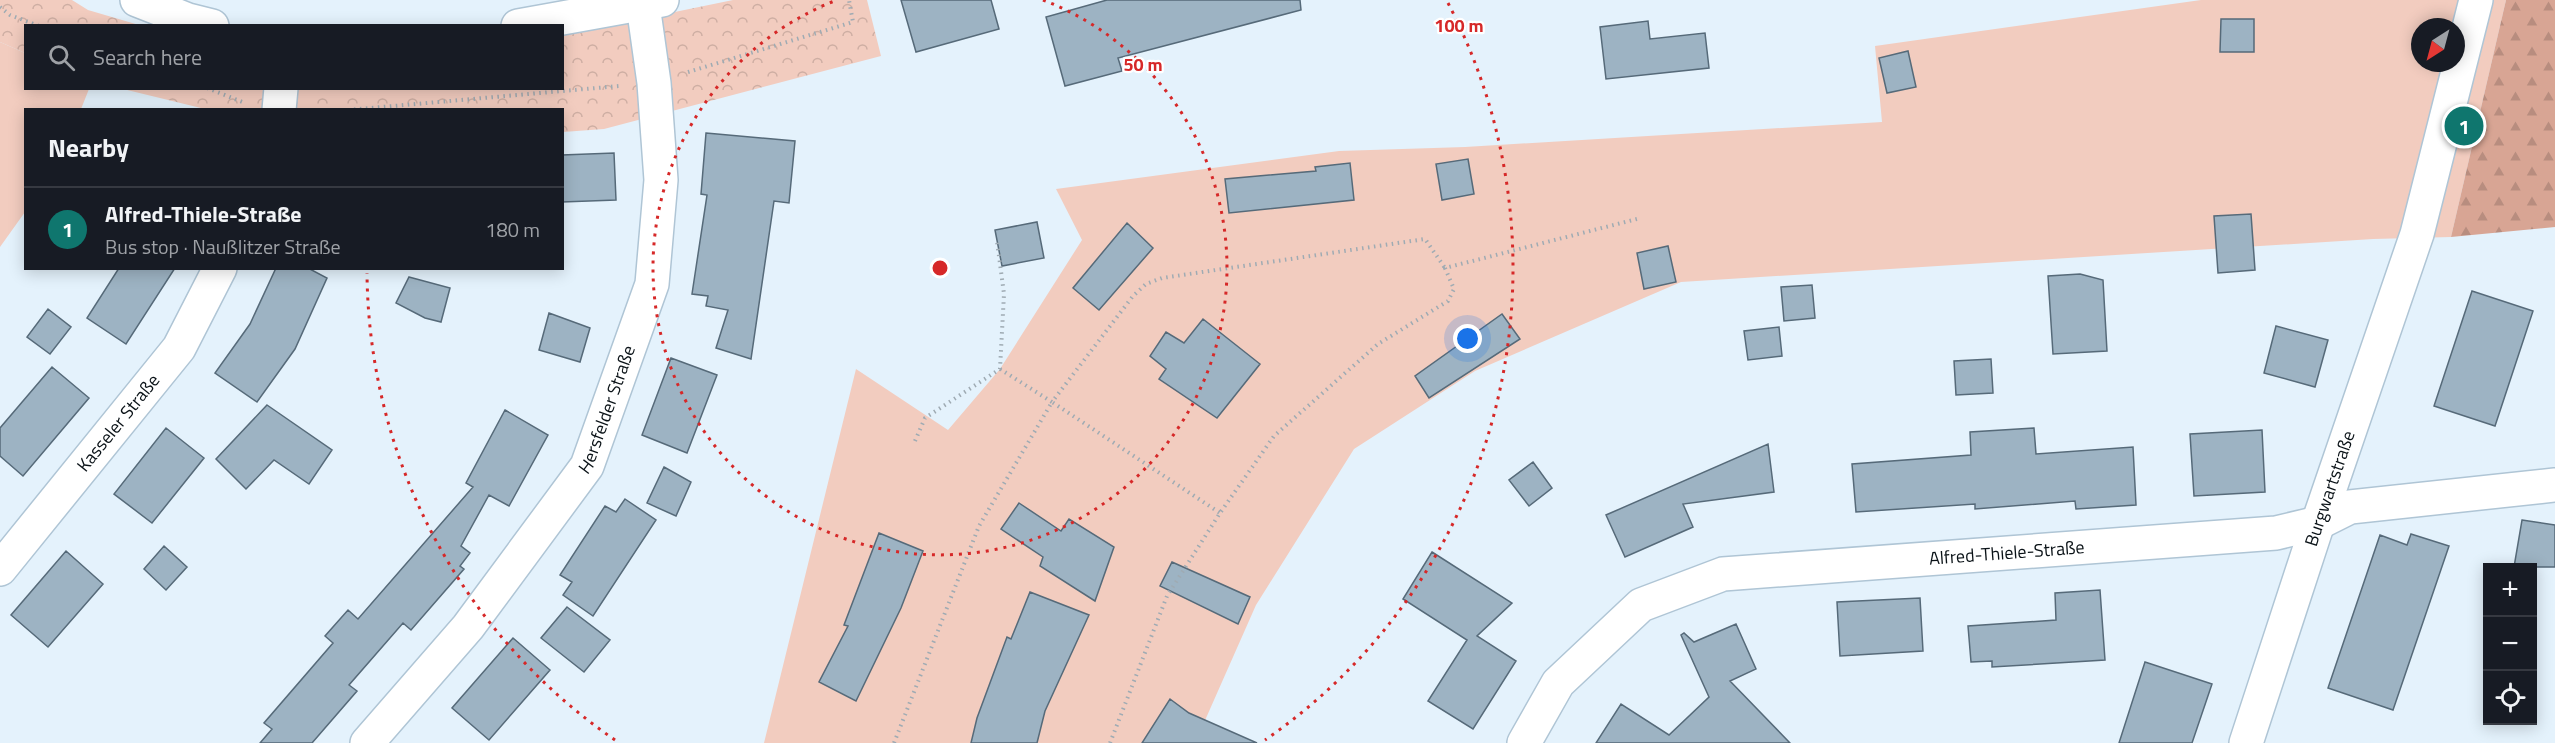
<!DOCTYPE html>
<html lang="en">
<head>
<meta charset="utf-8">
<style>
	body { margin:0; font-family:"Titillium Web",sans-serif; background:#20242c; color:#f1f3f6 }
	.controls { position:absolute; right:18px; bottom:18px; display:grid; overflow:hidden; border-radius:0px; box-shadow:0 3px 15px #0003 }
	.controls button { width:54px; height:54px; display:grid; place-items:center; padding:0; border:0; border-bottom:2px solid #363941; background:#171b24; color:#f1f3f6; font:30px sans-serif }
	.compass { position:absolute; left:2411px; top:18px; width:54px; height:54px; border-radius:50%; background:#171b24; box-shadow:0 3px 15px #0003; rotate:216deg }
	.you { position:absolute; left:1468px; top:339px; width:21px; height:21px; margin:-15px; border:4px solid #fff; border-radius:50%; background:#1a73e8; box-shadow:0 0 0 9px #1a73e833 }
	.badge { display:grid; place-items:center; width:39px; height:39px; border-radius:50%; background:#0f766e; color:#fff; font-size:20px; font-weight:700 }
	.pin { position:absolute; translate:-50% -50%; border:3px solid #fff; box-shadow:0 2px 6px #0006 }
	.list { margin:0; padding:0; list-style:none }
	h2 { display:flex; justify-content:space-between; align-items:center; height:78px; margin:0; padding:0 24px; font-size:26px }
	h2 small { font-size:20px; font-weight:400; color:#9ea1a6 }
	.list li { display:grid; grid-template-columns:39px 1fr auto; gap:18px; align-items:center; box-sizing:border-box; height:84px; padding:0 24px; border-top:2px solid #363941 }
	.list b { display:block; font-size:22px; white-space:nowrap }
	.list p { margin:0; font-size:20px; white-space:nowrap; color:#9ea1a6 }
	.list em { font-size:20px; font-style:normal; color:#9ea1a6 }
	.icon { flex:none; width:33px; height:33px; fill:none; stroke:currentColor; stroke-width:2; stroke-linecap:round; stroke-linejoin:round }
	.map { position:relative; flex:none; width:2555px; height:743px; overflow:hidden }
	.search { position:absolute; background:#171b24; box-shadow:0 3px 15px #0003; left:24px; top:24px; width:540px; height:66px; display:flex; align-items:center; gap:15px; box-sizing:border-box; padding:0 21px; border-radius:0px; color:#9ea1a6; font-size:22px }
	.panel { position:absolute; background:#171b24; box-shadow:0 3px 15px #0003; left:24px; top:108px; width:540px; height:162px; border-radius:0px }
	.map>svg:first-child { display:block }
	.green { fill:#f2ccbf; fill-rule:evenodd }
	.forest { fill:url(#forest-firs) }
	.park { fill:url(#park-crowns) }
	.building { fill:#9db3c3; stroke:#566a79; stroke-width:1.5 }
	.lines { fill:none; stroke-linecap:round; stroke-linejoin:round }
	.street-casing { stroke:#afc5d5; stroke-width:36 }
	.path { stroke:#9fabb3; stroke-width:4; stroke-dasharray:1.5 4.5; stroke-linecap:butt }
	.street { stroke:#fff; stroke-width:33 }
	.ring { fill:none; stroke:#d62828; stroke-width:3; stroke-dasharray:3 6 }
	.labels { text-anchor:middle; stroke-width:4.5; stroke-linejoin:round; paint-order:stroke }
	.street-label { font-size:18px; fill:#0a1217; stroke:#fff }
	.centre { fill:#d62828; stroke:#fff; stroke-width:3 }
	.ring-label { font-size:18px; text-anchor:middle; font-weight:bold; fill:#d62828; stroke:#fff; stroke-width:4.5; stroke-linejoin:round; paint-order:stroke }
</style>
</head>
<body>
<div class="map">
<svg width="2555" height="743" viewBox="0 0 2555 743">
	<defs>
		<pattern id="forest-firs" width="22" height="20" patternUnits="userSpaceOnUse" patternTransform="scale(1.5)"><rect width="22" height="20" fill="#d8a594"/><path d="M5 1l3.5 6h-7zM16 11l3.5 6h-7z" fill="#b88d7f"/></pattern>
		<pattern id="park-crowns" width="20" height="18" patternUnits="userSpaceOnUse" patternTransform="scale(1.5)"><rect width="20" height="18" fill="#f2ccbf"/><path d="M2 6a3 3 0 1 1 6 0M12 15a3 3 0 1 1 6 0" fill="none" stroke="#ceaea3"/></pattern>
	</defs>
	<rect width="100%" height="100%" fill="#e4f2fc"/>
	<!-- green -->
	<path class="green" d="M2201,0H2506L2451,237L2373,239L1681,282L1475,371L1354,449L1256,605L1195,743H764L856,369L948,430L1000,369L1082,240L1056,189L1339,151L1465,147L1882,122L1875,46ZM2420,27H2456V63H2420Z
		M0,42L25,53L26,88L89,89L81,109L26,110L25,212L0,247Z"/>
	<!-- forest -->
	<path class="forest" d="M2506,0H2555V227L2451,237Z"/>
	<!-- park -->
	<path class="park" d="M0,0H72L88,10L139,25L26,26L25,53L0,42Z
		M733,0H867L881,56L604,129L563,132L562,110L205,109L123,89L562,88L563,35Z"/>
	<!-- building -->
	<path class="building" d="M901,0H991L999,29L916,52Z
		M1107,0H1300L1301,10L1118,58L1122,71L1065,86L1046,17Z
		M2221,19H2254V52H2220Z
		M1648,21L1650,39L1705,33L1709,68L1606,79L1600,27Z
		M1908,51L1916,87L1887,93L1879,58Z
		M706,133L795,141L789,203L774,201L751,359L716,348L728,310L706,306L708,296L692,294L707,195L701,194Z
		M614,153L616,200L562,202V155Z
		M1468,159L1474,194L1442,200L1436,164Z
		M1350,163L1354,200L1229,213L1225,179L1316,171L1315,167Z
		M2251,214L2255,270L2218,273L2214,216Z
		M1037,222L1044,258L1002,266L995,230Z
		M1127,223L1153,248L1099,310L1073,288Z
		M1668,246L1676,282L1644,289L1637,253Z
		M119,268H175L126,344L87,318Z
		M276,268H308L327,278L295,349L257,402L215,373L250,324Z
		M2080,274L2103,280L2107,351L2053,354L2048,276Z
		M409,277L450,288L441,322L425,318L396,303Z
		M1812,285L1815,318L1784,321L1781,287Z
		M2472,291L2533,311L2495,426L2434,406Z
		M48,309L71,327L50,354L27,337Z
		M549,313L590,328L580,362L539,350Z
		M1502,314L1520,339L1429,398L1415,376Z
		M1203,319L1260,364L1217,418L1159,379L1166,369L1150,356L1166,332L1184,343Z
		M2276,326L2328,340L2315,387L2264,373Z
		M1779,327L1782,356L1748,360L1744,331Z
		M671,358L717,375L687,453L642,435Z
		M1991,359L1993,393L1956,395L1954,361Z
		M52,367L89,398L23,476L0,456V428Z
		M267,405L332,450L309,484L274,460L246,489L216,459Z
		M505,410L548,435L509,506L489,495L461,546L470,553L460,566L464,569L411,630L403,623L349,685L357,691L312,743H260L272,729L264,723L333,643L325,636L348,610L358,619L473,487L466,483Z
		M166,428L204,458L152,523L114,494Z
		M2034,428L2036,454L2133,447L2136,505L2076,509L2075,501L1975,509V504L1856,512L1852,464L1971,455L1970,432Z
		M2262,430L2265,492L2194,496L2190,434Z
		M1768,444L1774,492L1683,504L1693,527L1625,557L1606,515Z
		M1533,462L1552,488L1529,506L1509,480Z
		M664,467L691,482L676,516L647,503Z
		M625,499L656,520L593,616L563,595L572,582L560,575L605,506L616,512Z
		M1019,503L1061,531L1069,519L1114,547L1095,601L1040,566L1043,557L1001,529Z
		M2522,520L2555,525V567H2514Z
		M879,533L923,551L901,608L856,701L819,682L848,626L844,625Z
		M2411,534L2449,546L2393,710L2328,688L2380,535L2407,545Z
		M164,546L187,567L166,590L144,569Z
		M66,551L103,584L48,647L11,615Z
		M1432,552L1512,603L1477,636L1516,661L1473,729L1428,701L1467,640L1403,599Z
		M1172,562L1250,597L1238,624L1160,586Z
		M2100,590L2105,660L1992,667V661L1971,662L1968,626L2056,620L2055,593Z
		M1030,592L1089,615L1045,711L1037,743H971L977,718L1007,637L1011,639Z
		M1920,598L1923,651L1840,656L1837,602Z
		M567,607L610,640L584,672L541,638Z
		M1736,624L1756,669L1730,681L1790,743H1596L1621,704L1669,735L1709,697L1681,635L1684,633L1694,642Z
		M513,638L550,670L489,740L452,708Z
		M2145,662L2212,684L2192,743H2119Z
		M1170,699L1189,713L1257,743H1142Z"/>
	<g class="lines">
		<!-- street casing -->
		<g class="street-casing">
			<g id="street">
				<path d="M137,0L188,20L212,26"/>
				<path d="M518,26L662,0"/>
				<path d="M279,110L281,88"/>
				<path id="s1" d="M0,569L179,348L220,268"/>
				<path id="s2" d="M367,743L468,627L587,466L652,284L661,180L654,83L643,5"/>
				<path id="s3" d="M1524,743L1558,683L1641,605L1723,574L2276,533L2318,523L2350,507L2555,485"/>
				<path id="s4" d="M2246,743L2318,523L2417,234L2476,0"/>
			</g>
		</g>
		<!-- path -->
		<path class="path" d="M0,7L10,15L39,26
			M688,72L853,22L849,0
			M207,88L245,103
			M348,110L619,86
			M1000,369L1052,402L1133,296L1146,284L1162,278L1425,239L1445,268
			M915,441L925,418L1000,369L1004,294L997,241
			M894,743L979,526L1052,402L1220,513
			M1110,743L1167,596L1220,513L1274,436L1378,344L1448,301L1454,289L1445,268L1637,219"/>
		<!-- street -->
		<use href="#street" class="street"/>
	</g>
	<!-- distance rings -->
	<g class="ring">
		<path d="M1043 0A287 287 0 1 1 837 0"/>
		<path d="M615 740A573 573 0 0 1 367 273M1448 3A573 573 0 0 1 1265 740"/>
	</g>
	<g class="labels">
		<!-- street labels -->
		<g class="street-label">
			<text dy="6" stroke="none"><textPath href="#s2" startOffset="414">Hersfelder Straße</textPath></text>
			<text dy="6" stroke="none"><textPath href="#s1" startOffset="188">Kasseler Straße</textPath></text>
			<text dy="6" stroke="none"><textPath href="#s4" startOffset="268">Burgwartstraße</textPath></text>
			<text dy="6" stroke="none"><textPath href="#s3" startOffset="555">Alfred-Thiele-Straße</textPath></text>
		</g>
	</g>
	<circle cx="940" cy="268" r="9" class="centre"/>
	<g class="ring-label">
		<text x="1459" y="32">100 m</text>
		<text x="1143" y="71">50 m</text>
	</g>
</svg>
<div class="controls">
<button>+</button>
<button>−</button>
<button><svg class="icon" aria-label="locate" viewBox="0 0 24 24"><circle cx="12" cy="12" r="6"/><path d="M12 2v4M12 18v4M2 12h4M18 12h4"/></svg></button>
</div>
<svg class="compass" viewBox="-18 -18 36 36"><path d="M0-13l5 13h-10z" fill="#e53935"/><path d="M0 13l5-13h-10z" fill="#9ea1a6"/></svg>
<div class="you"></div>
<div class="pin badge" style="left:2464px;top:126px">1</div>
<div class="search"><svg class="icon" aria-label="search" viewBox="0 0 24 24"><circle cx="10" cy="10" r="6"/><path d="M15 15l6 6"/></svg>Search here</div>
<section class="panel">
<h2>Nearby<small></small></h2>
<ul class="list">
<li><span class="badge">1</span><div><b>Alfred-Thiele-Straße</b><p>Bus stop · Naußlitzer Straße</p></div><em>180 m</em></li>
</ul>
</section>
</div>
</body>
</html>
